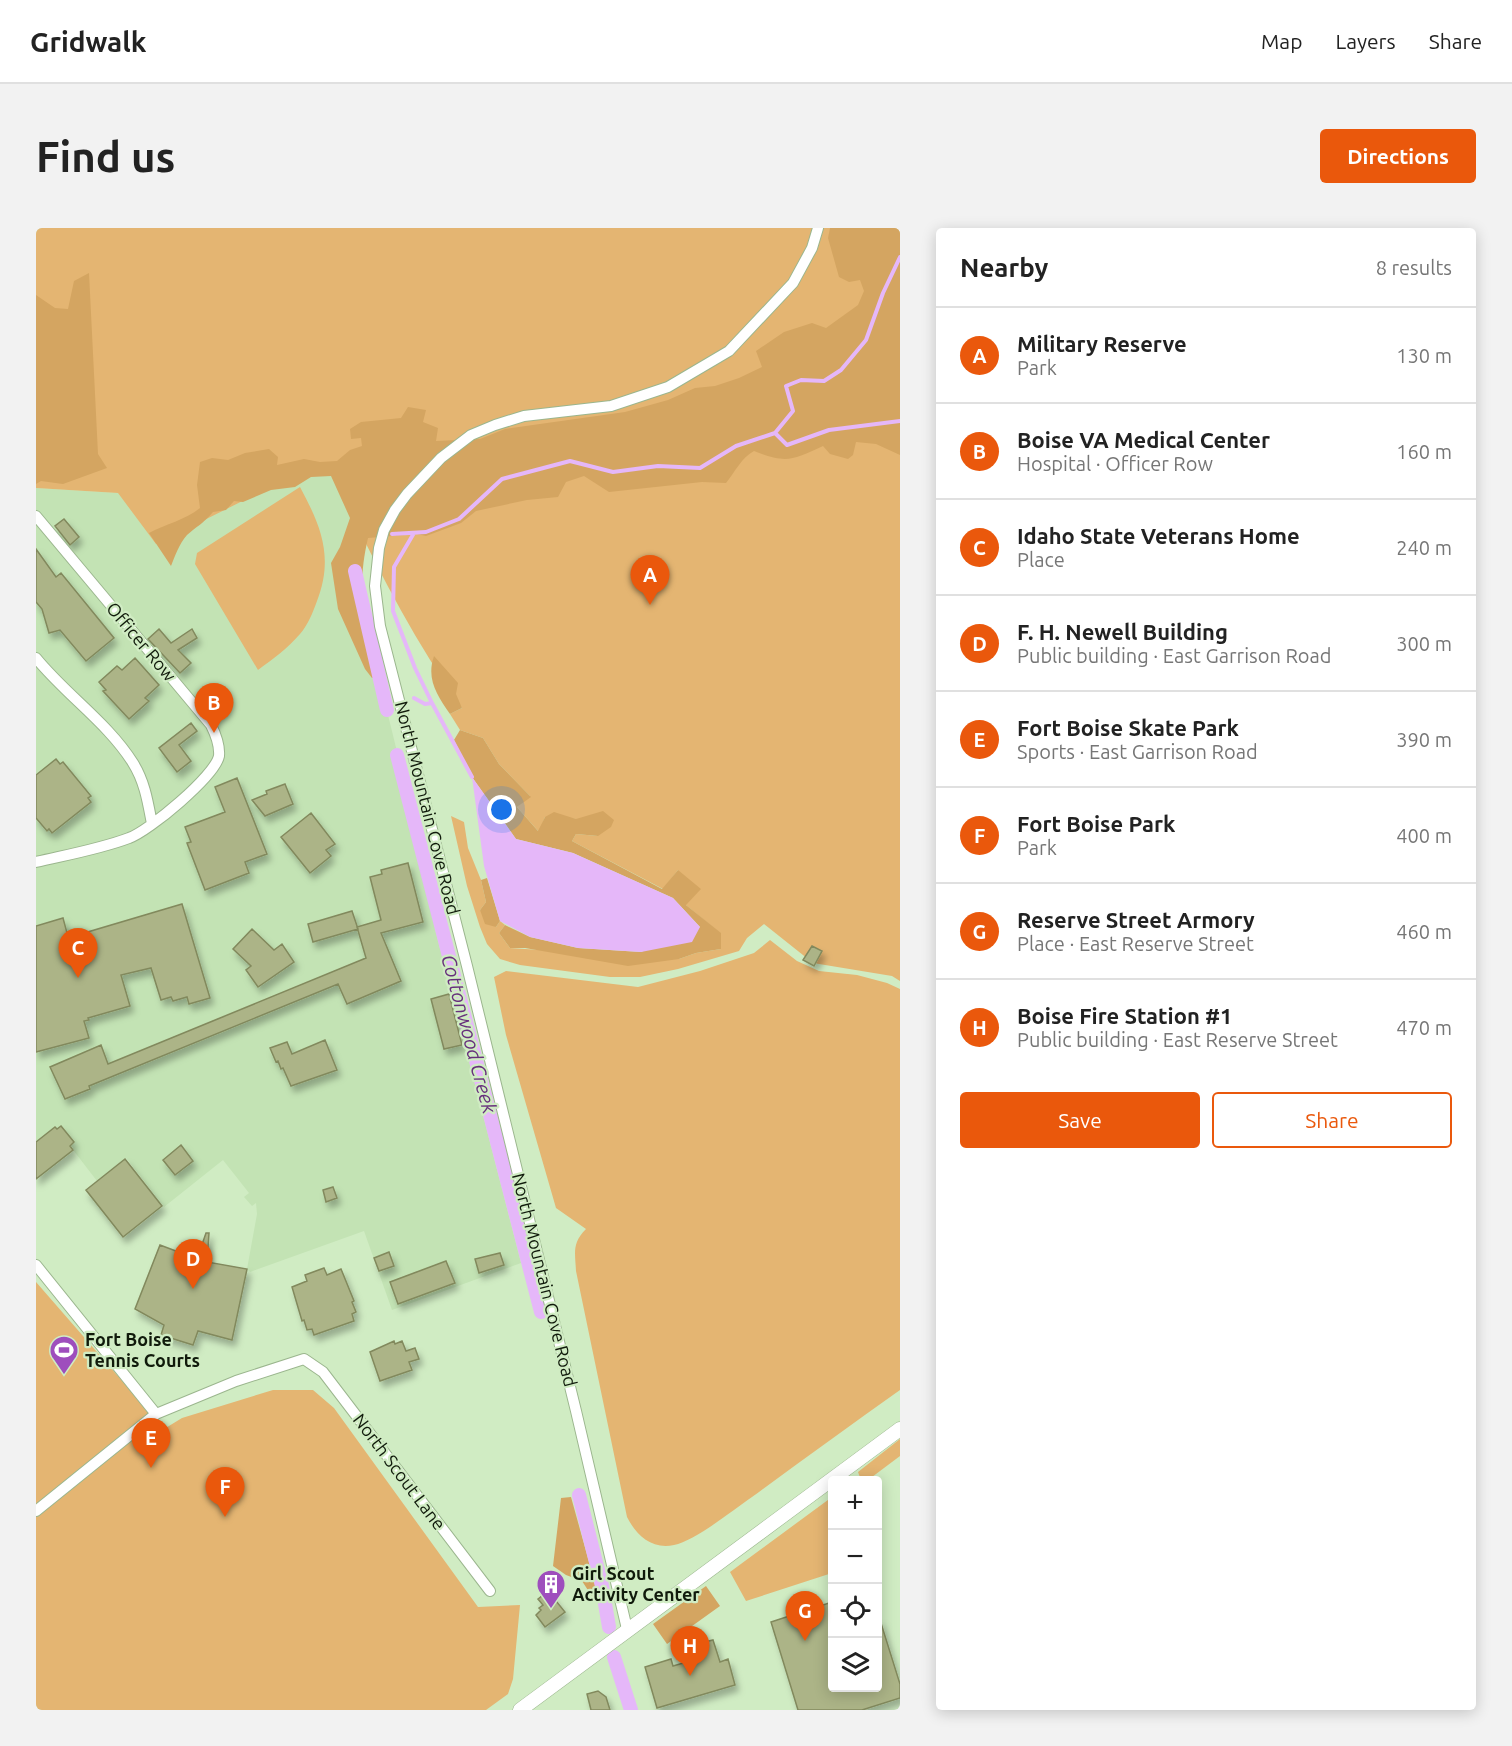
<!DOCTYPE html>
<html lang="en">
<head>
<meta charset="utf-8">
<style>
	body { margin:0; font-family:Ubuntu,sans-serif; background:#f2f2f2; color:#222 }
	.controls { position:absolute; right:18px; bottom:18px; display:grid; overflow:hidden; border-radius:6px; box-shadow:0 3px 15px #0003 }
	.controls button { width:54px; height:54px; display:grid; place-items:center; padding:0; border:0; border-bottom:2px solid #e0e0e0; background:#fff; color:#222; font:30px sans-serif }
	.you { position:absolute; left:466px; top:582px; width:21px; height:21px; margin:-15px; border:4px solid #fff; border-radius:50%; background:#1a73e8; box-shadow:0 0 0 9px #1a73e833 }
	.badge { display:grid; place-items:center; width:39px; height:39px; border-radius:50%; background:#ea580c; color:#fff; font-size:20px; font-weight:700 }
	.pin { position:absolute; translate:-50% -50px; filter:drop-shadow(0 2px 3px #0008) }
	.pin::after { content:''; position:absolute; top:32px; width:21px; height:18px; background:inherit; clip-path:polygon(0 0,100% 0,50% 100%) }
	.list { margin:0; padding:0; list-style:none }
	h2 { display:flex; justify-content:space-between; align-items:center; height:78px; margin:0; padding:0 24px; font-size:26px }
	h2 small { font-size:20px; font-weight:400; color:#767676 }
	.list li { display:grid; grid-template-columns:39px 1fr auto; gap:18px; align-items:center; box-sizing:border-box; height:96px; padding:0 24px; border-top:2px solid #e0e0e0 }
	.list b { display:block; font-size:22px; white-space:nowrap }
	.list p { margin:0; font-size:20px; white-space:nowrap; color:#767676 }
	.list em { font-size:20px; font-style:normal; color:#767676 }
	.actions { display:flex; gap:12px; padding:18px 24px }
	.actions a { flex:1; padding:14px 0; border:2px solid #ea580c; border-radius:6px; text-align:center; font-size:21px; color:#ea580c }
	.actions .main { background:#ea580c; color:#fff }
	.icon { flex:none; width:33px; height:33px; fill:none; stroke:currentColor; stroke-width:2; stroke-linecap:round; stroke-linejoin:round }
	.map { position:relative; flex:none; width:864px; height:1482px; overflow:hidden; border-radius:6px }
	header { display:flex; align-items:center; gap:36px; box-sizing:border-box; height:84px; padding:0 30px; background:#fff; border-bottom:2px solid #e0e0e0 }
	header strong { font-size:28px }
	nav { display:flex; gap:33px; margin-inline-start:auto; font-size:21px }
	.intro { display:flex; align-items:center; justify-content:space-between; box-sizing:border-box; height:144px; padding:0 36px }
	h1 { margin:0; font-size:42px }
	.button { padding:15px 27px; border-radius:6px; background:#ea580c; color:#fff; font-size:21px; font-weight:700 }
	main { display:flex; gap:36px; padding:0 36px }
	aside { flex:1; background:#fff; border-radius:6px; box-shadow:0 3px 15px #0003 }
	.map>svg:first-child { display:block }
	.built { fill:#c3e3b4 }
	.green { fill:#e4b572 }
	.forest { fill:#d4a561 }
	.water { fill:#e5b7f9 }
	.lines { fill:none; stroke-linecap:round; stroke-linejoin:round }
	.stream { stroke:#e5b7f9; stroke-width:4 }
	.canal { stroke:#e5b7f9; stroke-width:14 }
	.building { fill:#acb487; stroke:#82895d; stroke-width:1.5; filter:url(#shadow) }
	.minor-casing { stroke:#9bb68e; stroke-width:12 }
	.tertiary-casing { stroke:#9bb68e; stroke-width:15 }
	.minor { stroke:#fff; stroke-width:10 }
	.tertiary { stroke:#fff; stroke-width:14 }
	.labels { text-anchor:middle; stroke-width:4.5; stroke-linejoin:round; paint-order:stroke }
	.street-label { font-size:18px; fill:#101a0b; stroke:#d0ecc3 }
	.poi-label { font-size:18px; font-weight:bold; fill:#101a0b; stroke:#d0ecc3; text-anchor:start }
	.water-label { font-size:20px; font-style:italic; fill:#67307c; stroke:#d0ecc3 }
</style>
</head>
<body>
<header>
<strong>Gridwalk</strong>
<nav><a>Map</a><a>Layers</a><a>Share</a></nav>
</header>
<div class="intro"><h1>Find us</h1><a class="button">Directions</a></div>
<main>
<div class="map">
<svg width="864" height="1482" viewBox="0 0 864 1482">
	<defs>
		<filter id="shadow"><feDropShadow dx="3.5" dy="6" stdDeviation="3" flood-color="#0004"/></filter>
	</defs>
	<rect width="100%" height="100%" fill="#d0ecc3"/>
	<!-- built -->
	<path class="built" d="M265,244L296,245L322,299L316,341L404,698L399,701L485,1035L356,1082L328,1003L214,1044L211,1041L221,986L220,975L216,978L208,969L213,965L187,932L128,979L90,930L61,953L34,918L38,914L25,898L21,901L18,899L0,914V260L82,265Z"/>
	<!-- green -->
	<path class="green" d="M0,0H864V753L856,748L777,735L728,696L711,710L703,723L642,741L604,749H574L484,737L464,731L451,716L444,699L431,658L415,588L428,594L432,620L445,652L450,674L444,682L460,699L464,693L469,697L463,705L474,720L643,731L660,725L685,721V706L650,677L642,642L627,661L536,613L540,606L562,608L540,591L509,589L503,604L481,579L494,568L463,536L447,510L424,502L414,486L426,480C374,407 334,326 296,245L265,244L120,316L82,265L0,260Z
		M264,259C285,298 298,329 281,373C277,384 272,397 264,406C252,420 237,431 222,442L159,336L161,325Z
		M734,712L761,733L783,743L821,747L851,755L864,761V1162C815,1197 765,1233 716,1269C697,1282 659,1313 638,1317C616,1322 600,1307 591,1289L540,1043C539,1024 536,1015 550,1001L520,980L470,807L458,749L470,743L602,759L664,743L718,725Z
		M0,1054L128,1201L146,1190L237,1162H277L298,1180L442,1379L484,1377L477,1451L472,1466L450,1482H0Z
		M864,1211V1228L832,1252H825L822,1244Z
		M796,1269V1345L710,1373L694,1344Z"/>
	<!-- forest -->
	<path class="forest" d="M794,0H864V227L840,216L820,214L817,227L812,231L794,226L787,218C756,232 751,236 718,223C706,229 699,244 690,255L666,254L573,264L548,248L530,254L522,269L491,272L440,283L425,295L390,308L381,306L332,310C319,365 330,396 343,448L336,450L329,441L302,381L295,335L304,319L314,290L295,248L275,249L259,259L235,262L207,274L198,273L190,282L177,284C168,295 160,299 151,307C143,316 139,328 135,338L113,305C130,296 149,292 164,280L161,257L164,234L176,230L192,232L209,225L233,221L242,229L241,237L268,231L284,234L301,233L314,222L326,218L325,210L315,211L314,201L325,194L365,190L372,179L390,182L387,194L402,200L400,213L444,211L469,201L589,184L632,172L659,160L679,158L703,150L726,139L720,123L748,104L776,95L790,100L822,77L828,63L824,52L813,54L803,49L792,10Z
		M53,45L62,226L71,240L27,256L5,253L0,256V67L19,80L32,81L38,53Z
		M398,428L422,455L420,466L426,480L414,486C401,467 390,451 398,428Z
		M424,502L447,510L463,536L495,569L481,579L502,603L509,589L518,584L540,591L567,583L578,592L575,599L562,608L540,606L536,613L626,661L642,642L665,661L650,677L685,705V721L660,725L643,731L592,738L489,720H474L463,705L469,697L494,709L542,720L605,724L664,699L637,670L537,625L480,611L436,549L418,512Z
		M451,650L464,693L460,699L449,696L444,682L450,674L445,652Z
		M535,1269L563,1370L559,1373L546,1353L530,1347L517,1338L525,1270Z
		M670,1358L684,1378L631,1416L617,1396Z"/>
	<!-- water -->
	<path class="water" d="M436,549L480,611L537,625L637,670L664,699L656,714L605,724L542,720L494,709L464,693L448,638Z"/>
	<g class="lines">
		<!-- stream -->
		<path class="stream" d="M739,205L757,183L750,158L765,152L788,153L805,142L830,112L847,65L864,29
			M739,205L751,217L793,202L864,193
			M378,305L358,339L357,383L379,440L396,475
			M356,306L390,304L423,291L466,251L534,233L577,244L622,238L664,240L700,218L739,205
			M378,470L389,476L396,475L436,549"/>
		<!-- canal -->
		<path class="canal" d="M319,343L351,482
			M361,527L505,1084
			M543,1267L566,1358L573,1399
			M578,1429L595,1482"/>
	</g>
	<!-- building -->
	<path class="building" d="M28,291L43,309L34,317L19,298Z
		M0,321L20,349L25,345L78,410L50,433L24,402L13,405L6,381L0,374Z
		M123,401L135,415L156,401L161,410L142,422L155,435L144,445L112,411Z
		M99,430L123,457L109,470L113,473L93,491L67,463L70,462L63,454L81,438L86,442Z
		M155,495L161,503L143,517L155,533L141,544L123,520Z
		M20,531L24,536L27,534L55,568L52,570L55,574L16,605L13,601L11,603L0,590V547Z
		M201,550L231,626L209,634L213,645L169,662L151,615L155,614L149,599L189,584L179,559Z
		M249,556L257,576L229,588L216,572L231,566L230,563Z
		M275,585L299,616L290,622L295,628L274,645L245,609Z
		M372,635L387,694L345,705L365,753L311,776L302,756L53,858L54,861L29,871L14,839L65,817L72,836L330,730L321,699L345,692L334,649L346,646L345,642Z
		M146,676L174,770L153,776L151,769L137,773L135,769L125,772L115,740L85,747L94,778L52,790L53,792L48,793L53,810L0,824V698L27,690L31,705L36,703L38,708Z
		M316,683L322,701L277,714L272,696Z
		M216,701L238,722L246,716L258,734L222,759L210,742L215,738L197,721Z
		M776,718L786,723L778,738L767,732Z
		M413,766L426,817L408,821L395,771Z
		M289,812L301,842L255,858L247,840L245,841L242,833L240,834L234,820L251,814L256,826Z
		M25,898L38,914L34,918L37,922L0,951V914L19,899L21,901Z
		M145,917L157,933L139,947L127,932Z
		M89,931L126,978L87,1009L50,962Z
		M297,959L301,970L290,974L287,962Z
		M170,1005H173L171,1034L211,1041L196,1112L162,1103L157,1117L125,1107L128,1097L99,1081L124,1017L161,1031Z
		M353,1024L358,1038L343,1043L338,1030Z
		M464,1025L468,1037L443,1045L439,1031Z
		M410,1033L419,1055L362,1076L354,1054Z
		M288,1040L291,1047L305,1041L318,1073L316,1074L320,1084L316,1086L318,1093L278,1107L276,1101L271,1102L268,1092L266,1093L256,1059L271,1053L269,1047Z
		M358,1113L359,1116L366,1113L370,1123L379,1120L383,1131L373,1134L376,1142L344,1153L334,1124Z
		M512,1363L529,1384L509,1399L500,1387L505,1382L503,1380L507,1377L502,1371Z
		M796,1374V1460H842V1392H844L864,1456V1470L826,1482H762L735,1394Z
		M677,1412L684,1434L692,1431L699,1457L621,1480L609,1439L635,1431L637,1438L661,1431L657,1417Z
		M562,1463L570,1469L574,1482H555L551,1466Z"/>
	<g class="lines">
		<!-- minor casing -->
		<g class="minor-casing">
			<path id="minor" d="M0,288L175,497C179,505 184,517 183,528C179,548 113,603 93,610C64,621 30,627 0,634
				M0,430C30,467 72,495 97,535C109,554 112,575 116,596
				M0,1037L120,1186
				M0,1283L120,1186L200,1153L268,1131L287,1144L454,1363
				M591,1401L540,1183L431,738L344,398L339,358L343,320L348,302L359,282L371,266L405,230L435,207L459,197L488,188L575,178L632,159L693,123L757,55L776,20L782,0"/>
		</g>
		<!-- tertiary casing -->
		<g class="tertiary-casing">
			<path id="tertiary" d="M484,1482L864,1201"/>
		</g>
		<!-- minor -->
		<use href="#minor" class="minor"/>
		<!-- tertiary -->
		<use href="#tertiary" class="tertiary"/>
	</g>
	<!-- icons -->
	<defs>
		<g id="stadium-pin" transform="scale(1.5)"><path d="M0 17L-7.5 6A9.5 9.5 0 1 1 7.5 6Z" fill="#9e4ebd" stroke="#d0ecc3"/><path d="M0-5a6.5 5 0 1 0 0 10a6.5 5 0 1 0 0-10ZM-3.5-1.8h7v3.6h-7Z" fill="#fff"/></g>
		<g id="building-pin" transform="scale(1.5)"><path d="M0 17L-7.5 6A9.5 9.5 0 1 1 7.5 6Z" fill="#9e4ebd" stroke="#d0ecc3"/><path d="M-4-6H4V6H1V3H-1V6H-4ZM-2.5-4.3h1.7v1.8h-1.7ZM.8-4.3h1.7v1.8H.8ZM-2.5-1h1.7V.8h-1.7ZM.8-1h1.7V.8H.8Z" fill="#fff"/></g>
	</defs>
	<g fill-rule="evenodd">
		<use href="#stadium-pin" x="28" y="1122"/>
		<use href="#building-pin" x="515" y="1356"/>
	</g>
	<g class="labels">
		<!-- street labels -->
		<g class="street-label">
			<text transform="translate(105 414) rotate(50)" y="6">Officer Row</text>
			<text transform="translate(391 580) rotate(76)" y="6">North Mountain Cove Road</text>
			<text transform="translate(508 1052) rotate(76)" y="6">North Mountain Cove Road</text>
			<text transform="translate(363 1244) rotate(53)" y="6">North Scout Lane</text>
		</g>
		<!-- poi labels -->
		<g class="poi-label">
			<text x="49" y="1118">Fort Boise<tspan x="49" dy="21">Tennis Courts</tspan></text>
			<text x="536" y="1352">Girl Scout<tspan x="536" dy="21">Activity Center</tspan></text>
		</g>
		<!-- water labels -->
		<g class="water-label">
			<text transform="translate(433 806) rotate(75)" y="7">Cottonwood Creek</text>
		</g>
	</g>
</svg>
<div class="controls">
<button>+</button>
<button>−</button>
<button><svg class="icon" aria-label="locate" viewBox="0 0 24 24"><circle cx="12" cy="12" r="6"/><path d="M12 2v4M12 18v4M2 12h4M18 12h4"/></svg></button>
<button><svg class="icon" aria-label="layers" viewBox="0 0 24 24"><path d="M12 4l9 5-9 5-9-5zM3 14l9 5 9-5"/></svg></button>
</div>
<div class="you"></div>
<div class="pin badge" style="left:614px;top:377px">A</div>
<div class="pin badge" style="left:178px;top:505px">B</div>
<div class="pin badge" style="left:42px;top:750px">C</div>
<div class="pin badge" style="left:157px;top:1061px">D</div>
<div class="pin badge" style="left:115px;top:1240px">E</div>
<div class="pin badge" style="left:189px;top:1289px">F</div>
<div class="pin badge" style="left:769px;top:1413px">G</div>
<div class="pin badge" style="left:654px;top:1448px">H</div>
</div>
<aside>
<h2>Nearby<small>8 results</small></h2>
<ul class="list">
<li><span class="badge">A</span><div><b>Military Reserve</b><p>Park</p></div><em>130 m</em></li>
<li><span class="badge">B</span><div><b>Boise VA Medical Center</b><p>Hospital · Officer Row</p></div><em>160 m</em></li>
<li><span class="badge">C</span><div><b>Idaho State Veterans Home</b><p>Place</p></div><em>240 m</em></li>
<li><span class="badge">D</span><div><b>F. H. Newell Building</b><p>Public building · East Garrison Road</p></div><em>300 m</em></li>
<li><span class="badge">E</span><div><b>Fort Boise Skate Park</b><p>Sports · East Garrison Road</p></div><em>390 m</em></li>
<li><span class="badge">F</span><div><b>Fort Boise Park</b><p>Park</p></div><em>400 m</em></li>
<li><span class="badge">G</span><div><b>Reserve Street Armory</b><p>Place · East Reserve Street</p></div><em>460 m</em></li>
<li><span class="badge">H</span><div><b>Boise Fire Station #1</b><p>Public building · East Reserve Street</p></div><em>470 m</em></li>
</ul>
<div class="actions"><a class="main">Save</a><a>Share</a></div>
</aside>
</main>
</body>
</html>
